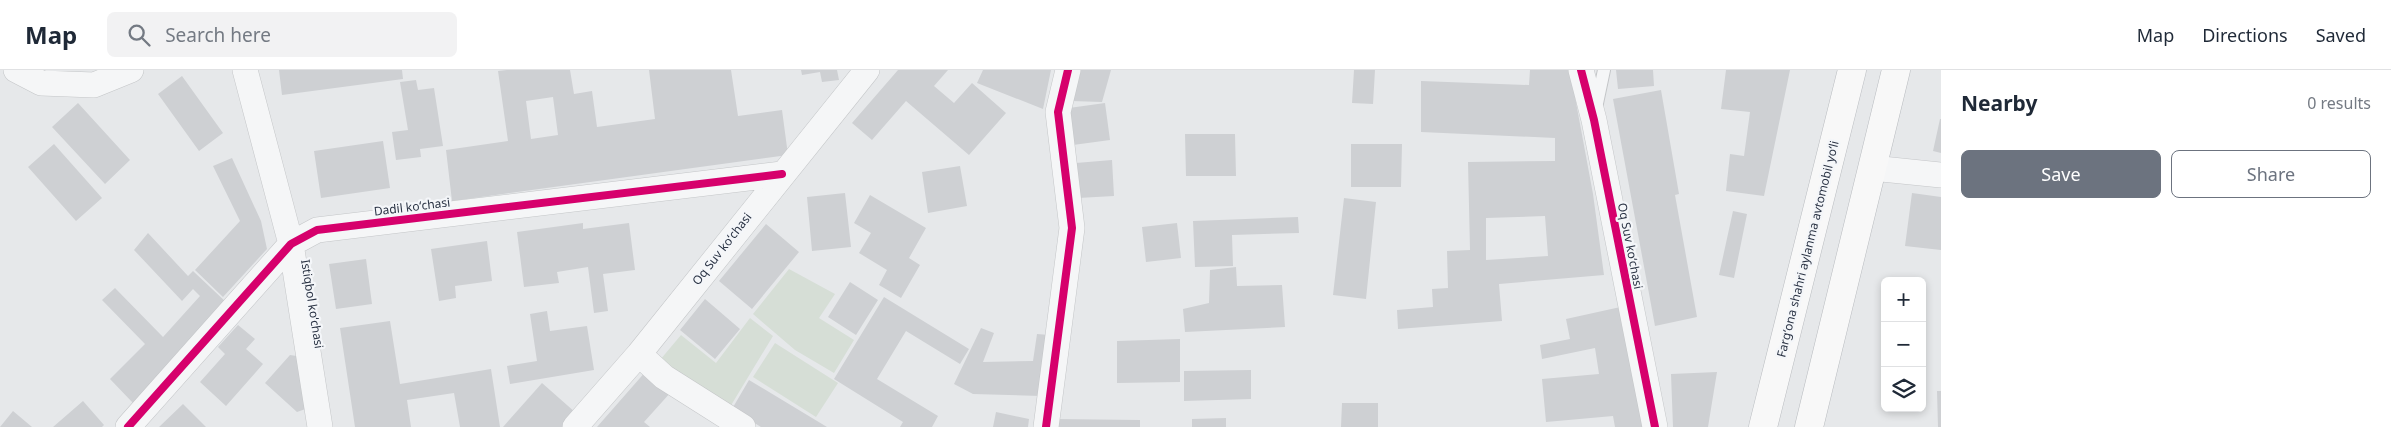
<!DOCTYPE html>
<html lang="en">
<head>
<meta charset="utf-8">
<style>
	body { margin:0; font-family:"Noto Sans",sans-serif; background:#f2f2f3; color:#1f2937 }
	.controls { position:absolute; right:15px; bottom:15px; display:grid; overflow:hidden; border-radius:8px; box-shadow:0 2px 8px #0003 }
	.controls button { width:45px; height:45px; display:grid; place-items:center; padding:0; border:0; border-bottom:1px solid #e0e1e3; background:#fff; color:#1f2937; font:25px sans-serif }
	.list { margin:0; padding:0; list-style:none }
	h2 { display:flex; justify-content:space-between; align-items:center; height:65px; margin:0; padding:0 20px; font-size:21px }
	h2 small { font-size:16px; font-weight:400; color:#747a83 }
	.actions { display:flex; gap:10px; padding:15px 20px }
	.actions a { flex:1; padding:11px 0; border:1px solid #6c737f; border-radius:8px; text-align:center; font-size:18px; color:#6c737f }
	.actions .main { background:#6c737f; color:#fff }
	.icon { flex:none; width:28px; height:28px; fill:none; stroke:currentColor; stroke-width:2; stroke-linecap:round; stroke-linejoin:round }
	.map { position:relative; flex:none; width:1941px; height:357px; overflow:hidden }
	header { display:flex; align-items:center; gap:30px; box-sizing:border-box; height:70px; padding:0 25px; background:#fff; border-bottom:1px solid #e0e1e3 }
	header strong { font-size:24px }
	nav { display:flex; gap:28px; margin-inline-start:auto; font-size:18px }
	.search { width:350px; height:45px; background:#f2f2f3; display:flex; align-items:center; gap:12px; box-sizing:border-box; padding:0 18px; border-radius:8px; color:#747a83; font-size:19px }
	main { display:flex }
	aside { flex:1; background:#fff }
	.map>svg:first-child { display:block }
	.green { fill:#d6ded6 }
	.building { fill:#ced0d3; fill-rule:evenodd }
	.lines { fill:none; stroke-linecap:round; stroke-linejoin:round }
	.service-casing { stroke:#c4c6c8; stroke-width:14 }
	.minor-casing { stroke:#c4c6c8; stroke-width:26 }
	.trunk-casing { stroke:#b8bbbf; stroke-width:29 }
	.service { stroke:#f5f6f7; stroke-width:12 }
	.minor { stroke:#f5f6f7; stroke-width:25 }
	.trunk { stroke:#f8f8f8; stroke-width:28 }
	.cycleway-casing { stroke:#f4f6f9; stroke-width:11 }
	.cycleway { stroke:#d6006c; stroke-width:8 }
	.labels { text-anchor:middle; stroke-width:4.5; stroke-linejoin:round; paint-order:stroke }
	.street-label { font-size:12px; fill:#2b3445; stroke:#f4f6f9 }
</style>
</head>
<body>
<header>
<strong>Map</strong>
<div class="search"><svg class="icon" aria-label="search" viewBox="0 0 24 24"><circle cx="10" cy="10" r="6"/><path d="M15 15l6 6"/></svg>Search here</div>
<nav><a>Map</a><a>Directions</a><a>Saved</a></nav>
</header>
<main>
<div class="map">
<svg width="1941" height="357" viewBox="0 0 1941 357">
	<rect width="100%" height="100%" fill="#e6e8ea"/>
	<!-- green -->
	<path class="green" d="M789,199L835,224L819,248L854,270L834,303L795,280L753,244Z
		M750,248L773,266L730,337L660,290L681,265L716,293Z
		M775,273L838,313L816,347L753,307Z"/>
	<!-- building -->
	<path class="building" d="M279,0H402L403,9L282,25Z
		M507,0H570L574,24L592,21L597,57L655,49L649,0H731L738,46L782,40L788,85L452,131L446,80L508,71L498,1ZM553,27L558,65L531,69L526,31Z
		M801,0H837L839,10L822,12L820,2L802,5Z
		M898,0H948L934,16L954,33L972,13L1006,43L969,85L906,31L872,70L852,53Z
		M983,0H1051L1043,39L977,13Z
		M1081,0H1111L1102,32L1071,31Z
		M1354,0H1375L1373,34L1352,33Z
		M1530,0H1570L1593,124L1604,205L1499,214L1502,251L1398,259L1397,240L1433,237L1432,219L1448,218L1447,181L1470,180L1468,92L1555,91V68L1421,62V11L1529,15ZM1545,146L1548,186L1486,190V148Z
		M1616,0H1653L1654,16L1618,19Z
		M1726,0H1790L1764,126L1726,121L1730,84L1744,86L1750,42L1721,39Z
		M182,6L223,63L199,81L158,24Z
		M416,10L418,20L434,18L443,76L420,79L421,87L396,90L392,62L408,60L400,12Z
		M1661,20L1679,124L1675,125L1697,247L1655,256L1613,29Z
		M78,33L130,90L105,114L52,57Z
		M1105,33L1110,70L1073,75L1069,38Z
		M1940,49H1941V83L1933,81Z
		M1185,64H1235L1236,106H1186Z
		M383,71L390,118L321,128L314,81Z
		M54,74L102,128L76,151L28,97Z
		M1351,74H1402L1401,117H1351Z
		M232,88L261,151L267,179L223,227L195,200L240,151L213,96Z
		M1112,90L1114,126L1078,128L1076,93Z
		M960,96L967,136L928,143L922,102Z
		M845,123L851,177L812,181L807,127Z
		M1912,123L1941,127V180L1905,176Z
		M870,125L926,158L909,188L920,195L901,228L879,215L887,200L859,183L871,163L854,153Z
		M1344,128L1376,132L1366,229L1333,225Z
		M1733,141L1747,144L1734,208L1719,205Z
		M1298,147L1299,163L1232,165L1233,196L1195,197L1193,151Z
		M583,153V159L629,153L635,200L603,204L608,241L594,243L588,197L557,202L559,213L524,217L517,162Z
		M1177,153L1181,188L1146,192L1142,157Z
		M766,154L799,182L752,239L719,211Z
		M148,163L188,206L193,201L228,234L181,285L133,333L110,309L145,274L102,230L115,218L163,267L200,226L193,219L182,231L134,180Z
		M487,171L492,211L455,216L456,228L439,231L431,179Z
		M366,189L372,234L336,239L329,194Z
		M1236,197L1237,216L1282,215L1285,257L1185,262L1183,239L1209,233L1210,200Z
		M850,212L878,230L856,265L828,247Z
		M884,227L969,279L960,294L906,261L877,309L938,346L932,357H900L903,352L834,309Z
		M705,229L740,259L715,289L680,260Z
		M1625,236L1650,357H1615L1613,346L1546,352L1542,309L1599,304L1595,278L1542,289L1540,275L1570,269L1566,249Z
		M547,241L550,261L587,256L594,300L510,314L507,296L537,291L530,244Z
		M390,251L400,314L491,299L500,357H460L454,323L407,330L411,357H355L340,258Z
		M238,255L255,269L246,279L263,294L226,336L200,312L225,284L218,277Z
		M981,258L994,263L983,292L1033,291L1037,264L1049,265L1041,326L973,324L954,314Z
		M1180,269V312L1117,313V271Z
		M290,285L303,287L314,336L297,342L265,313Z
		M647,300L671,322L644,352L650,357H597Z
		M1251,300V329L1184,331V301Z
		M1717,302L1708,357H1673L1671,304Z
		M749,310L827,357H761L732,339Z
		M542,313L576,343L564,357H503Z
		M1937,321H1941V357H1938Z
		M83,331L104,355L102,357H53Z
		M1342,333H1378V357H1341Z
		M183,334L206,357H159Z
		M13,341L32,357H0Z
		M996,342L1029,349L1028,357H993Z
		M1226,348V357H1192V349Z
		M1055,349L1140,350V357H1054Z"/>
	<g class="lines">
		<!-- service casing -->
		<g class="service-casing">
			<path id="service" d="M1596,38L1604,0"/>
		</g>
		<!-- minor casing -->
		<g class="minor-casing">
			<path id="minor" d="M16,0L41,13L94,15L131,0
				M245,0L291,174L320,357
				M1581,0L1594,50L1655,357
				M1872,98L1941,105
				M639,284L664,307L743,357
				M128,357L291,174L317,160L782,104
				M575,357L639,284L867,0
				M1046,357L1072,158L1058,42L1068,0"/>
		</g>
		<!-- trunk casing -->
		<g class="trunk-casing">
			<path id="trunk" d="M1763,357L1852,0
				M1809,357L1896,0"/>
		</g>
		<!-- service -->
		<use href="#service" class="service"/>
		<!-- minor -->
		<use href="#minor" class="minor"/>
		<!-- trunk -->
		<use href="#trunk" class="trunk"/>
		<!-- cycleway casing -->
		<g class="cycleway-casing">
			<path id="cycleway" d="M1581,0L1594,50L1655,357
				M128,357L291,174L317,160L782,104
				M1046,357L1072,158L1058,42L1068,0"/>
		</g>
		<!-- cycleway -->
		<use href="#cycleway" class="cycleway"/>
	</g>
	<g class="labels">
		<!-- street labels -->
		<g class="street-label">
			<text transform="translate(412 137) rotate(-7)" y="4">Dadil koʻchasi</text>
			<text transform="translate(1630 176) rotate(79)" y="4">Oq Suv koʻchasi</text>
			<text transform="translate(722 179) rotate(-52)" y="4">Oq Suv koʻchasi</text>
			<text transform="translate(1808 179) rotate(-76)" y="4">Fargʻona shahri aylanma avtomobil yoʻli</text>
			<text transform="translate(312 234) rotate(81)" y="4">Istiqbol koʻchasi</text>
		</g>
	</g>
</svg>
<div class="controls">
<button>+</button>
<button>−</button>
<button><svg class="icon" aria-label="layers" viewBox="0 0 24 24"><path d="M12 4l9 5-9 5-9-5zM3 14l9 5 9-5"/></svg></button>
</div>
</div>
<aside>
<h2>Nearby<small>0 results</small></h2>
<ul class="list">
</ul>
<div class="actions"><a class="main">Save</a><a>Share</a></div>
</aside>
</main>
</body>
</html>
